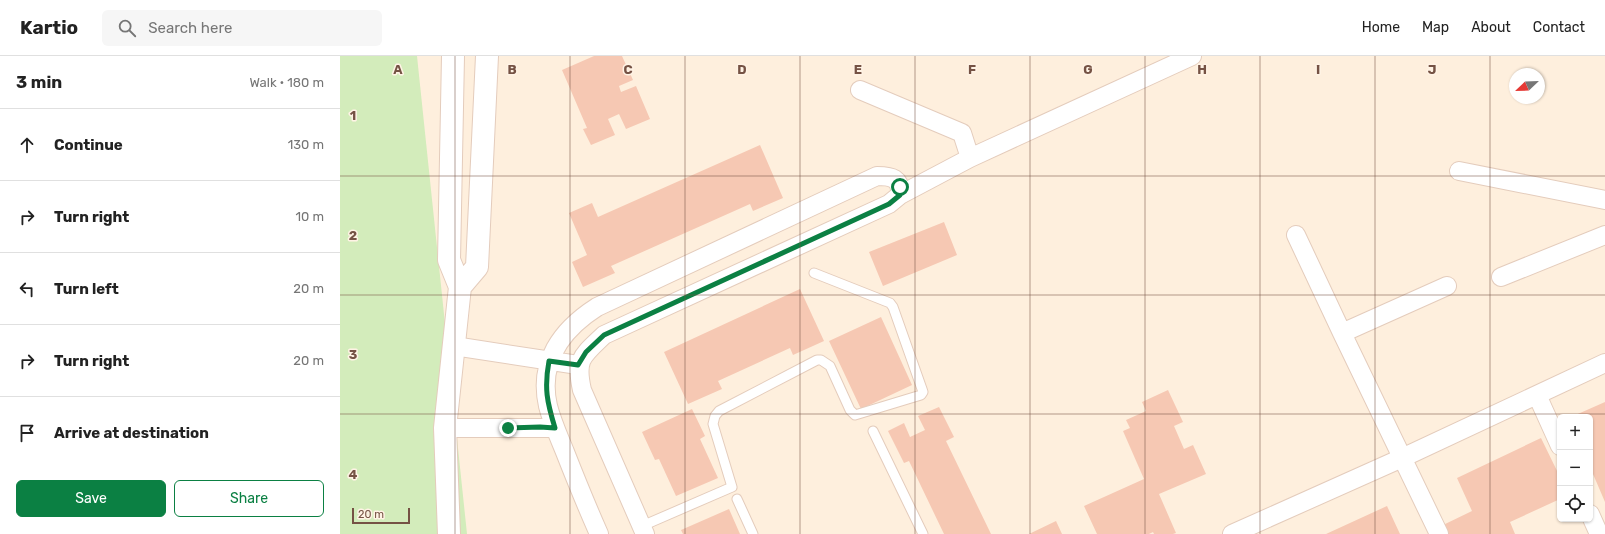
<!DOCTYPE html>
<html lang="en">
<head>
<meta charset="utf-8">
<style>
	body { margin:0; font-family:Rubik,sans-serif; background:#f6f6f6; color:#222 }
	.controls { position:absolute; right:12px; bottom:12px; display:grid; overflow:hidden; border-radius:6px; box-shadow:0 1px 3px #0004 }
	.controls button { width:36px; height:36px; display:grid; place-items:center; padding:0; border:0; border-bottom:1px solid #e0e0e0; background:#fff; color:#222; font:20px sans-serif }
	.compass { position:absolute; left:1169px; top:12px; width:36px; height:36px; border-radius:50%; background:#fff; box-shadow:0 1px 3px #0004; rotate:247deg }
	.scale { position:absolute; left:12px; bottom:10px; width:58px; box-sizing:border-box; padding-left:4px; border:2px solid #755244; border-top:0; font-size:11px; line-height:14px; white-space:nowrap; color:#755244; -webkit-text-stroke:3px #fff3e5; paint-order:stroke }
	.stop { position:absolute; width:12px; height:12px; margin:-9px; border:3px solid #0b8043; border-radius:50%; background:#fff }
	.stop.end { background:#0b8043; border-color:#fff; box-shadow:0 1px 4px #0008 }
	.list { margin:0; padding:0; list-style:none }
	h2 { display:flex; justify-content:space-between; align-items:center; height:52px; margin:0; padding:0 16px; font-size:17px }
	h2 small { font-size:13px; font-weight:400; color:#767676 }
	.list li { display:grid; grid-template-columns:26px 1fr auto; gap:12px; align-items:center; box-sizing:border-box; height:72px; padding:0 16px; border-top:1px solid #e0e0e0 }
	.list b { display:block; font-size:15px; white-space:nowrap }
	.list em { font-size:13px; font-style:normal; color:#767676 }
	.actions { display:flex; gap:8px; padding:12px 16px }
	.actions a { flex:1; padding:9px 0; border:1px solid #0b8043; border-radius:6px; text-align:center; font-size:14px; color:#0b8043 }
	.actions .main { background:#0b8043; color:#fff }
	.icon { flex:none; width:22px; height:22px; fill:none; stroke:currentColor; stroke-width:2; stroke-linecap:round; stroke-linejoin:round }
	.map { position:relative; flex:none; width:1265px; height:478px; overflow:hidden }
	header { display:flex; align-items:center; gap:24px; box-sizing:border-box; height:56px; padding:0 20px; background:#fff; border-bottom:1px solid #e0e0e0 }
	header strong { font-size:19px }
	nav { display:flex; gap:22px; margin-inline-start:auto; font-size:14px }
	.search { width:280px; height:36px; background:#f6f6f6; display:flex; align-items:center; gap:10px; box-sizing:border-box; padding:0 14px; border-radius:6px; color:#767676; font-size:15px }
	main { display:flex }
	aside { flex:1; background:#fff }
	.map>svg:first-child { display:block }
	.green { fill:#d3ecbb }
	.building { fill:#f6c8b3 }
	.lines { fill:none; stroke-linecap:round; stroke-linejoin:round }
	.service-casing { stroke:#e4ccbc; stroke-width:11 }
	.minor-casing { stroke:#e4ccbc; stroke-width:20 }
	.tertiary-casing { stroke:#e4ccbc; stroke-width:24 }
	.service { stroke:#fff; stroke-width:9 }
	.minor { stroke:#fff; stroke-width:18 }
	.tertiary { stroke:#fff; stroke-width:22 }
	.route { stroke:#0b8043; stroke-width:5 }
	.grid { fill:none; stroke:#755244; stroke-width:1; stroke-opacity:0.55 }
	.grid-label { font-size:13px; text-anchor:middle; font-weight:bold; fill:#755244; stroke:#fff3e5; stroke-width:3; stroke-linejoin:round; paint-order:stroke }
</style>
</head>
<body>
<header>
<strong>Kartio</strong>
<div class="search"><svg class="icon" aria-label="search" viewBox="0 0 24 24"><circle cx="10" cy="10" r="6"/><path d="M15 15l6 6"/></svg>Search here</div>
<nav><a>Home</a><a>Map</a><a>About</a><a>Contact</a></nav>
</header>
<main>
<aside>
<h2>3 min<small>Walk · 180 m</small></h2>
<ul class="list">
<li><svg class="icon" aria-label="ahead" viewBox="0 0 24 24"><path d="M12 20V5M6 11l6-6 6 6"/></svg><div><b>Continue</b></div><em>130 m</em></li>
<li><svg class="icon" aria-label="right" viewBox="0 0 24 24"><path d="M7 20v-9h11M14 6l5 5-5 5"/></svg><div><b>Turn right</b></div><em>10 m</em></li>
<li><svg class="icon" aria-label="left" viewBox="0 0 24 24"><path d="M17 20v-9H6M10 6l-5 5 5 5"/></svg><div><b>Turn left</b></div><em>20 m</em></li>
<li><svg class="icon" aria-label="right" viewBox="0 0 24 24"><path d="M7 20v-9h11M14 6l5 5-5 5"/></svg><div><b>Turn right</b></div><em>20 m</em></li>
<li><svg class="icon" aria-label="arrive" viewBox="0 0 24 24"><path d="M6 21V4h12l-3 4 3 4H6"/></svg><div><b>Arrive at destination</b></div></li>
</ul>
<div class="actions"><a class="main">Save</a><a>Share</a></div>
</aside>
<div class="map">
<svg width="1265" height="478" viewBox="0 0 1265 478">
	<rect width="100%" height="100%" fill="#feefdd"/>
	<!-- green -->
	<path class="green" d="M0,0H77L127,478H0Z"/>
	<!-- building -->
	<path class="building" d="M254,0H282L293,24L279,30L281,36L296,30L310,63L286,73L279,58L268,63L275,79L251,89L243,73L247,72L222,14Z
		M420,89L443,142L413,155L410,148L271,210L275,217L243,231L232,206L247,199L229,157L252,147L258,161Z
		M604,166L617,199L543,230L529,196Z
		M460,233L484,285L453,299L450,292L378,325L382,333L348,348L324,296Z
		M541,261L572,329L521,353L489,285Z
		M828,334L843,366L834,370L844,393L853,389L866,418L819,438L836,477L833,478H814L813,476L809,478H757L744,450L804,423L783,375L790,372L786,364L806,355L802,346Z
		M1265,346V446L1250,411V361H1231Z
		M599,351L614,381L606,385L651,478H604L569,405L564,407L548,375L564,367L570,381L585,374L578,360Z
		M352,353L365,380L360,383L378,422L336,440L319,403L315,404L302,376Z
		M1201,382L1220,421V443L1170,466L1175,478H1105L1101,470L1132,455L1117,422Z
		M1047,450L1060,478H986Z
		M389,453L400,478H343L341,474Z
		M716,465L722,478H689Z"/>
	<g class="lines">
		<!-- service casing -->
		<g class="service-casing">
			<path id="service" d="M533,375L583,478
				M397,443L413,478
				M302,470L392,431L373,368L375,360L379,355L477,304H481L490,310L510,354L515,359L581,339L583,336L582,333L553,251L550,247L474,217"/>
		</g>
		<!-- minor casing -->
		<g class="minor-casing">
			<path id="minor" d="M520,34L622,77L630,102L852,0
				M1119,115L1265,144
				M560,139L630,102
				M956,179L1002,277L1099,478
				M1161,221L1265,179
				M1002,277L1107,230
				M114,290L238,309
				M1197,339L1220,390
				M105,372H215
				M1250,458L1259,478
				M259,478C247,451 236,424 225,396C219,381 212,366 208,350C198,306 221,274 257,251L537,120C552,120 561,122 560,139L549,148L264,279C242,300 235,303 242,334L305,478
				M892,478L1062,402L1265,307"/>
		</g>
		<!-- tertiary casing -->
		<g class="tertiary-casing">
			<path id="tertiary" d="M120,231L137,211L147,0
				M109,478L105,372L120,231L109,204L113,0"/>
		</g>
		<!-- service -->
		<use href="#service" class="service"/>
		<!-- minor -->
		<use href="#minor" class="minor"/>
		<!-- tertiary -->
		<use href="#tertiary" class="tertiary"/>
	</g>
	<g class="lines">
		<!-- route -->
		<path class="route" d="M168,372L200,371L215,372C207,346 204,332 209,305L238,309L246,296L264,279L549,148L560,139V131"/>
	</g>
	<!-- grid -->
	<path class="grid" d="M115,0V478M230,0V478M345,0V478M460,0V478M575,0V478M690,0V478M805,0V478M920,0V478M1035,0V478M1150,0V478M0,120H1265M0,239H1265M0,358H1265"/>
	<g class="grid-label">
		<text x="58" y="18">A</text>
		<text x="172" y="18">B</text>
		<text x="288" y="18">C</text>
		<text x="402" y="18">D</text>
		<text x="518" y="18">E</text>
		<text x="632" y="18">F</text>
		<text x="748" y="18">G</text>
		<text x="862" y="18">H</text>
		<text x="978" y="18">I</text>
		<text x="1092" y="18">J</text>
		<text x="13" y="64">1</text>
		<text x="13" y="184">2</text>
		<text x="13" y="303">3</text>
		<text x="13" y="423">4</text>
	</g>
</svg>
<div class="controls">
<button>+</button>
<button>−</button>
<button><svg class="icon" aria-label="locate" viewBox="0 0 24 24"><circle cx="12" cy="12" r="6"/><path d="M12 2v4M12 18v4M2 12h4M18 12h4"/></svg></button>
</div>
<svg class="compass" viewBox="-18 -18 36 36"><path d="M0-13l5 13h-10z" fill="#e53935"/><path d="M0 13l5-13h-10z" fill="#767676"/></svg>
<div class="scale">20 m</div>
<div class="stop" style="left:560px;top:131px"></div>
<div class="stop end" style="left:168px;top:372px"></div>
</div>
</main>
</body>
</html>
